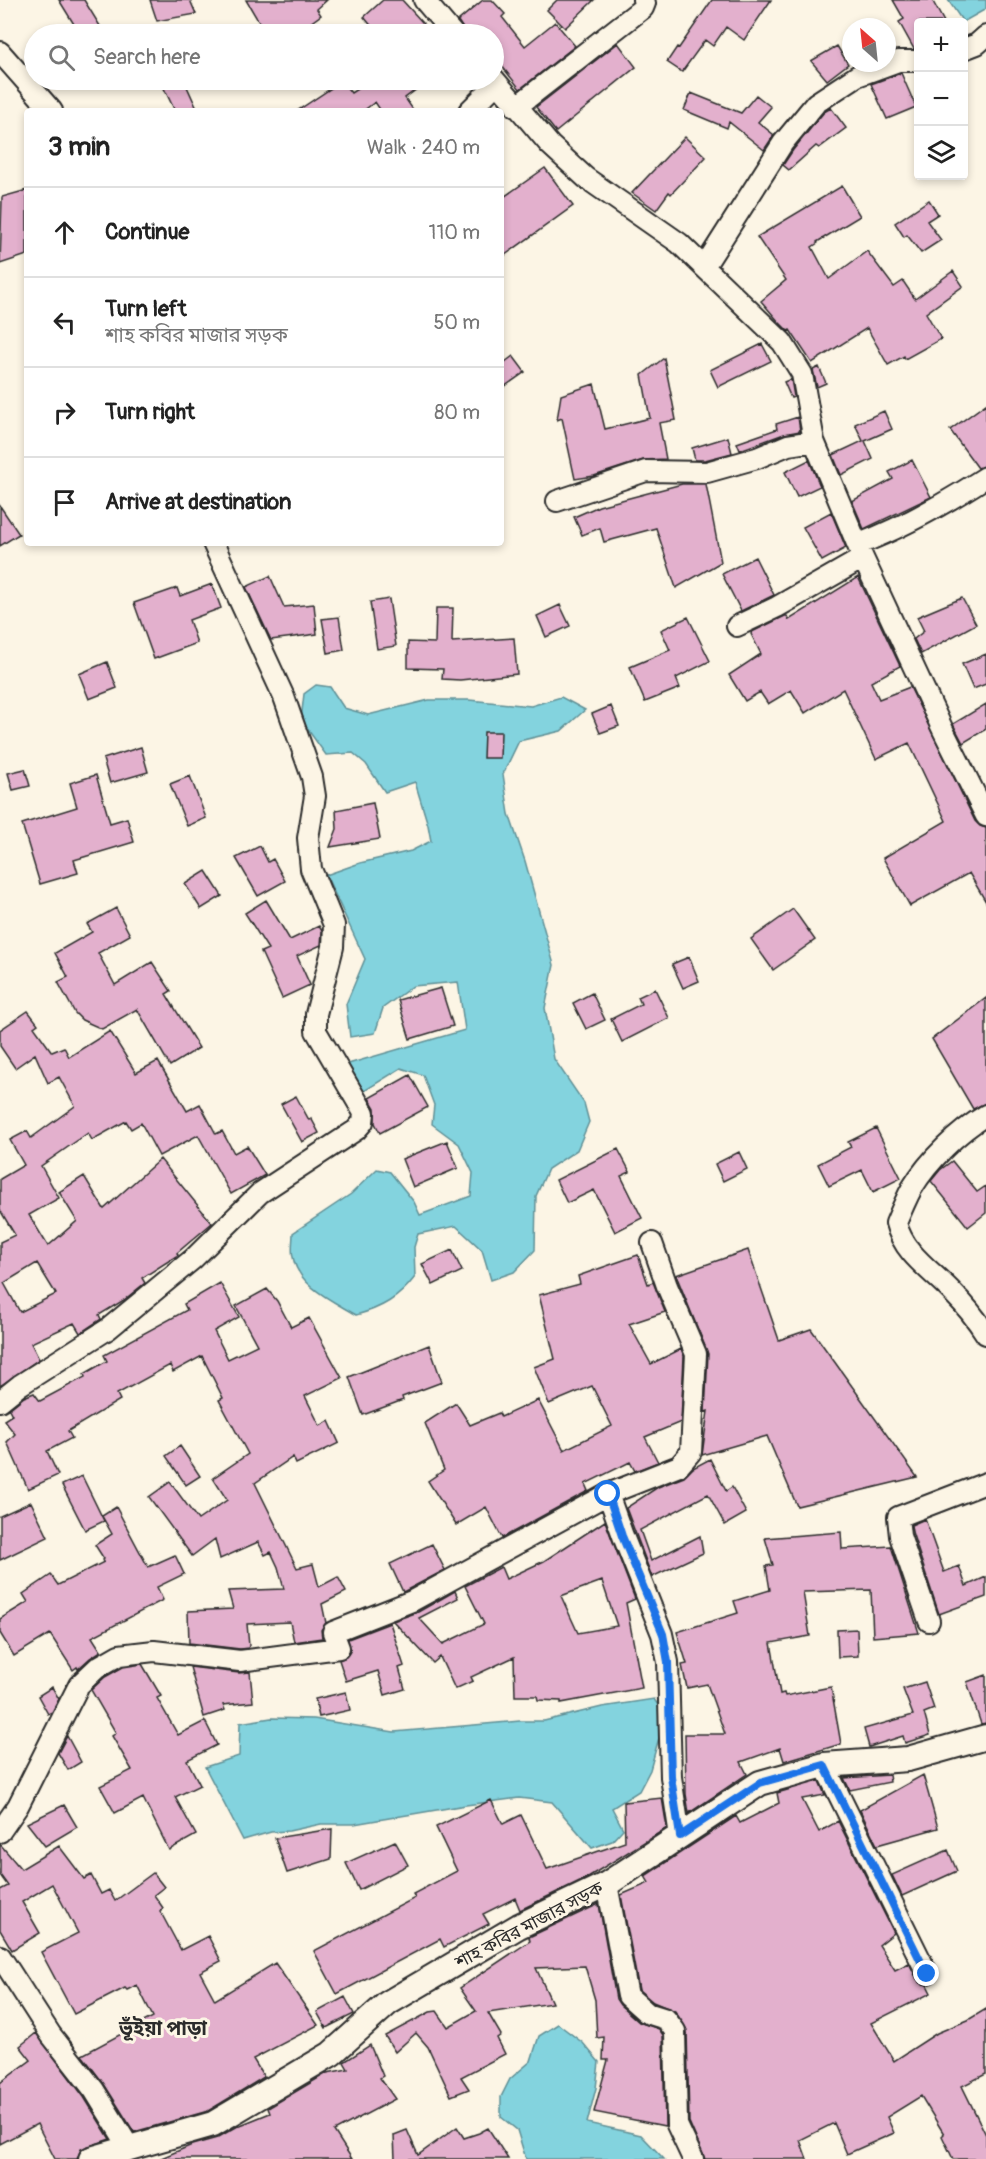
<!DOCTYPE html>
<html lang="en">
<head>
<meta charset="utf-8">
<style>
	body { margin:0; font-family:Pangolin,"Noto Sans Bengali",sans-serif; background:#f2f2f2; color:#222 }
	.controls { position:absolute; right:18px; top:18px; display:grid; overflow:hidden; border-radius:6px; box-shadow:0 3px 9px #0003 }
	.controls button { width:54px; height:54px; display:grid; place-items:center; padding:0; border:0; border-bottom:2px solid #e0e0e0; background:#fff; color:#222; font:30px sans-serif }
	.compass { position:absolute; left:842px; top:18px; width:54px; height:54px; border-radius:50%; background:#fff; box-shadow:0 3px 9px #0003; rotate:333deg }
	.stop { position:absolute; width:18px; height:18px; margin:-14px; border:4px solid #1a73e8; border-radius:50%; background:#fff }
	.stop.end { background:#1a73e8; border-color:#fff; box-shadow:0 2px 6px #0008 }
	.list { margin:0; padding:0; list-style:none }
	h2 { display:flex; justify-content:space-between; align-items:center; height:78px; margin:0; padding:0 24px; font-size:26px }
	h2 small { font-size:20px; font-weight:400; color:#767676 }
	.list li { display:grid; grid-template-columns:39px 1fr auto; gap:18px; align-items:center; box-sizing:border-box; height:90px; padding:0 24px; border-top:2px solid #e0e0e0 }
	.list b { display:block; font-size:22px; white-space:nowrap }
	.list p { margin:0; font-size:20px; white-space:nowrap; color:#767676 }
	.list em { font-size:20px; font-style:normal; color:#767676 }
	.icon { flex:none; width:33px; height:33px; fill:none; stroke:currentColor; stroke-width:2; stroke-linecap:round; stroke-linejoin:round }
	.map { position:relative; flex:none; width:986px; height:2159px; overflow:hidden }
	.search { position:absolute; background:#fff; box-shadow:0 3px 9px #0003; left:24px; top:24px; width:480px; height:66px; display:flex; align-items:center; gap:15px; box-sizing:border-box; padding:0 21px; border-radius:33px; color:#767676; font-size:22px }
	.panel { position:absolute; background:#fff; box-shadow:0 3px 9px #0003; left:24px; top:108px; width:480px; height:438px; border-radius:6px }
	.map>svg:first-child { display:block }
	.water { fill:#83d3de; stroke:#609096; stroke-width:1.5 }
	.building { fill:#e3b0cd; stroke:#2b2b2b; stroke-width:1.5; fill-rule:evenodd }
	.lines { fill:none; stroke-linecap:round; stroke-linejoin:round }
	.minor-casing { stroke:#2b2b2b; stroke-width:24 }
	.tertiary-casing { stroke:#2b2b2b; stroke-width:28 }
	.minor { stroke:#fcf5e5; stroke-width:20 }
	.tertiary { stroke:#fcf5e5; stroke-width:24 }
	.route { stroke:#1a73e8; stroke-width:8 }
	.labels { text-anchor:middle; stroke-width:6; stroke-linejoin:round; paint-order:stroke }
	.street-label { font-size:18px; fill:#2b2b2b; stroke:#fcf5e5 }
	.neighbourhood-label { font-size:20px; font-weight:bold; fill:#2b2b2b; stroke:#fcf5e5 }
</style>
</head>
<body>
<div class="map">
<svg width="986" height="2159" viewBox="0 0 986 2159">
	<rect width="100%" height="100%" fill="#fcf5e5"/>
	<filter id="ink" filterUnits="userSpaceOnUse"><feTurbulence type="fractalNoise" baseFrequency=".0167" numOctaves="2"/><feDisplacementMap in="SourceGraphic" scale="12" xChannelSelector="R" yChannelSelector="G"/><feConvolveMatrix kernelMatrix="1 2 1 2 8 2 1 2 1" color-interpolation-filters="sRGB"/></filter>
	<g filter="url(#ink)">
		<!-- water -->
		<path class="water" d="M948,0H986V9L963,22Z
			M316,685L330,687L344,708L368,715L429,700H469L531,706L561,697L585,710L561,731L519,741L503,774L509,814L525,861L554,965L545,1008L554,1059L584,1103L589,1122L577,1150L548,1169L536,1196L535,1250L514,1272L491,1280L482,1250L456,1226L418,1234L414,1247L415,1277C399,1298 382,1308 356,1315C333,1301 298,1286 293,1257C291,1250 293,1241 293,1233L351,1194L377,1169L390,1172L414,1202L420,1215L471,1196L473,1173L459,1144L432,1124L434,1105L423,1075L401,1068L361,1093L348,1064L465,1030L458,982L413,986L383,1008L375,1033L350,1037L346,1004L365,959L326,875L360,863L411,851L431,841L428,825L415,782L385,792L366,764L353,753L326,755L301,720L304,694Z
			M654,1699L665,1716L650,1770L639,1791L612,1808L623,1829L612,1841L592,1848L552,1802L519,1798L466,1805L354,1824H321L289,1831L271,1832L243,1840L205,1767L239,1756L240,1723L271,1718L314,1719L394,1732L520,1721H544L602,1707Z
			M558,2024L583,2043L599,2062L596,2088L587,2123L641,2135L664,2159H526L517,2130L501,2117V2097L510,2079L531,2061L539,2036Z"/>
		<!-- building -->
		<path class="building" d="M59,0H84L105,34H80Z
			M150,0H190L196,14L157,21Z
			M246,0H327L317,9L321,15L298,32L295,27L283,34H266Z
			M383,0H402L433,34H378L364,17Z
			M483,0H492L505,14L502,17L525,46L555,22L575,46L520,89L494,56V34H465L462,27L458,21Z
			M557,0H594L565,28L547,10Z
			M712,0H771L744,40L726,27L713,46L705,40L682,72L667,62L677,47L679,48Z
			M893,0H932L944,22H918V49H914L899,22L904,19Z
			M618,43L636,67L556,132L536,107Z
			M837,46L848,64L827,80L811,61Z
			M901,73L916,107L887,119L871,84Z
			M160,80H184L198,111H175Z
			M371,80H429L405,98L414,111H381L375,102L363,111H297L342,81L351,93Z
			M691,93L741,113L756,95L771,107L758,122L774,135L764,150L729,122L727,128L684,110Z
			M831,108L846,128L819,148L816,146L789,170L783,165L793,150L824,112Z
			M685,137L706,157L671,194L669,192L656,210L632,193Z
			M545,168L573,206L501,258V199Z
			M842,186L860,216L817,242L818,243L812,247L829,279L867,251L894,287L903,281L915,299L953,271L963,286L926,313L941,339L905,359L904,356L888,365L867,328L812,363L790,330L788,331L779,322L761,301L786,280L757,237Z
			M27,190V255L0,264L2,197Z
			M929,200L938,214L927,221L941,240L921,253L907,235L904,237L895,223Z
			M762,344L771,361L718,387L710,370Z
			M513,356L525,372L501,389V365Z
			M664,358L676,420L659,423L666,459L643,460L594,476L575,479L562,418L557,420L561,395L594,384L605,429L650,418L642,375Z
			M819,367L826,383L817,387L813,370Z
			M791,379L794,397L791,398L784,382Z
			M986,404V465L978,468L950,430Z
			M884,411L892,429L865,441L873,459L841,475L833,455L863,441L855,424Z
			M798,417L800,431L784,434L740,450L737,443L777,429L776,424Z
			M728,437L732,453L705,460H695L692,448Z
			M809,460L820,486L797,497L785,472Z
			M912,460L931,497L864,529L852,501L893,479L889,472Z
			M682,484H706L721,562L676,588L656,528L604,542L600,528L582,535L574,517L599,506Z
			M0,506L19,534L0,546Z
			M831,512L846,548L822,561L803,527Z
			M755,557L774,595L741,611L722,574Z
			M270,576L284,607L314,604L317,634L271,640L246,587Z
			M858,577L900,666L871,682L879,699L910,687L975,821L980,826L986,828V902L969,873L910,906L883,858L946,821L909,743L876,759L843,689L805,713L791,690L768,704L760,692L745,701L729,675L761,654L751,634L752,632L785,616H787L789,620Z
			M212,584L221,608L189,620L197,643L154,659L134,603L177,588L180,596Z
			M962,598L976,624L921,654L914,639L924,631L917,617Z
			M389,599L396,646L377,649L370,602Z
			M560,605L570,626L546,637L537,616Z
			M436,608H453L452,642L514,638L517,674L460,680L442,679L443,669L408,668V642L435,643Z
			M339,617L344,650L328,653L322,619Z
			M688,617L710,661L676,678L680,688L645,702L630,667L670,650L661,630Z
			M986,654V684L973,689L962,664Z
			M107,662L117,688L89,699L79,674Z
			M986,704V729L963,743L953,724Z
			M611,706L619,726L600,733L592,714Z
			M484,732H501L500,758H483Z
			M141,747L148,772L110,783L103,759Z
			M25,769L30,786L13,790L8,773Z
			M96,775L110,823L127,818L134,842L74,860L78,873L40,884L22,824L77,807L70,783Z
			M190,776L206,818L187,826L170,784Z
			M373,803L380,839L330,847L337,829L336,810Z
			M260,846L268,862L273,859L285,881L258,896L236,858Z
			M206,871L222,896L201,909L185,884Z
			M266,900L290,940L319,926L322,931L321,945L297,956L310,985L282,998L261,952L268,949L245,913Z
			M116,908L130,935L98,953L115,985L152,962L171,991L166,994L199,1048L170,1066L137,1009L102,1029L82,1020L75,1013L58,982L68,977L55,953L92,932L87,924Z
			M793,909L815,940L773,970L751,939Z
			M689,957L699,981L683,988L672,964Z
			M441,988L453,1026L410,1039L398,1000Z
			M655,989L669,1018L622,1042L611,1019L641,1004L638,997Z
			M592,993L605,1020L586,1029L573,1003Z
			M986,998V1103L973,1109L932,1039Z
			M28,1011L38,1024L34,1027L52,1052L64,1047L69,1057L110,1031L136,1073L158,1061L187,1111L200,1104L216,1134L222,1131L234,1153L247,1146L265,1175L231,1194L198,1135L159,1156L141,1123L131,1129L126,1121L92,1140L88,1133L41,1166L59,1198L29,1215L48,1246L77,1221L59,1192L84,1176L104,1209L160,1159L212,1223L177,1253L178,1255L142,1278L145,1283L124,1300L99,1315L101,1319L80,1333L74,1323L31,1343L39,1359L0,1386V1242L15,1235L0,1210V1179L24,1165L10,1140L27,1131L31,1138L75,1106L59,1077L48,1083L35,1054L15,1068L0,1046V1030ZM37,1263L56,1294L20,1312L4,1283Z
			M410,1075L428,1107L380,1133L375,1123V1108L369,1098Z
			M296,1096L309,1120L311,1118L319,1133L302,1142L281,1104Z
			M876,1128L901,1178L873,1192L862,1170L829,1186L818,1164L851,1147L848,1142Z
			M447,1141L458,1168L413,1187L402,1159Z
			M618,1149L630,1172L621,1176L642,1218L615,1232L594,1190L567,1203L556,1180Z
			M739,1152L747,1169L723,1181L715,1164Z
			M952,1161L977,1192L986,1186V1213L968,1227L931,1181L940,1170Z
			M452,1250L462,1271L433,1285L422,1264Z
			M748,1250L779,1340L811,1329L917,1477L797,1506L767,1436L702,1455L708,1411L705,1412L708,1354L676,1275Z
			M638,1255L648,1284L653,1282L665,1312L629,1324L651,1364L681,1349L684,1356L681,1422L645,1437L658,1462L635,1471L630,1462L585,1484L588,1491L502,1538L486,1507L456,1525L428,1481L444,1470L425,1423L456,1403L470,1425L499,1413L501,1417L538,1400L564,1450L612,1426L592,1386L549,1404L534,1367L555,1359L539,1295L580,1284L578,1276Z
			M220,1283L239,1317L214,1331L228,1359L257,1345L236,1306L267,1289L277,1301L291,1327L309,1318L342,1378L305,1396L320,1426L329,1421L339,1443L296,1464L293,1457L255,1483L297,1568L313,1564L319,1587L338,1577L346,1592L322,1604L326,1623L321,1630L322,1638L294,1642L290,1622L247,1624L249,1646L248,1648L240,1649L189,1643L188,1611L233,1609L228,1591L284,1589L278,1567L271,1552L265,1555L258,1542L220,1559L215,1539L192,1556L149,1497L170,1482L198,1520L227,1500L213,1478L248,1454L219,1400L223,1398L202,1356L173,1372L170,1365L117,1394L120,1400L68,1431L72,1438L47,1451L58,1475L28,1489L7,1442L15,1434L4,1420L12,1415L9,1409L24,1397L34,1393L40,1401L85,1377L84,1374L107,1361L104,1355L187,1310L184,1304Z
			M429,1345L442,1382L402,1397L403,1400L363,1415L349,1377Z
			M180,1446L200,1476L186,1485L166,1456Z
			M710,1459L726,1491L732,1487L746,1513L725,1525L708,1494L640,1530L651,1561L700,1536L703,1553L652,1577L626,1508L658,1487L684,1477L693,1468Z
			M82,1476L104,1521L85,1530L62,1485Z
			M31,1502L48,1537L0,1560V1516Z
			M116,1507L148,1567L175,1555L184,1574L157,1587L163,1600L92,1637L101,1651L90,1658L78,1669L77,1667L73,1670L50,1634L14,1656L0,1633V1619L28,1602L23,1594L51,1575L58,1585L104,1562L103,1560L104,1559L95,1545L112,1534L102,1516Z
			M925,1519L944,1572L959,1566L966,1586L986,1577V1597L939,1614L912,1532L911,1525Z
			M605,1521L635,1599L626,1603L642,1688L561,1703V1701L538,1700L537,1696H515L514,1657L471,1677L473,1681L455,1689L440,1657L433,1663L393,1621L418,1612L455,1591L458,1598L419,1618L443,1644L484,1624L465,1586L501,1567L506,1579L544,1561ZM602,1581L617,1626L578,1633L561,1596Z
			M841,1532L842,1549L891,1546L919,1633L873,1637L871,1590L803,1592L810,1636L771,1643L780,1694L784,1693L785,1696L831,1687L841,1744L784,1761L780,1748L741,1762L747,1774L689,1813L686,1794L685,1734H725L707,1684L687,1688L682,1665L687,1664L677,1632L738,1613L734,1601L770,1590L766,1566L773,1565L765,1538Z
			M432,1544L445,1570L403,1592L390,1564Z
			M390,1623L404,1666L399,1668L405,1689L385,1695L378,1671L346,1681L339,1660L346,1657L350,1651L348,1639Z
			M857,1629L858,1656L838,1657L837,1630Z
			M142,1664L161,1696L157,1698L178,1735L205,1721L217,1745L187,1760L200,1785L175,1797L196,1835L169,1850L143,1798L115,1813L100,1786L132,1770L112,1736L116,1733L91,1690L105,1677L123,1667Z
			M190,1667L239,1673L250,1672L253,1702L223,1705L225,1710L204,1717Z
			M986,1675V1723L981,1724L967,1682Z
			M925,1682L934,1709L924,1713L930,1735L905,1743L903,1736L869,1747L864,1729L913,1715L903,1689Z
			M52,1687L59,1699L52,1712L48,1714L38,1696Z
			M346,1692L350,1710L319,1717L315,1699Z
			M67,1736L81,1762L68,1770L58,1753Z
			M889,1775L890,1782L850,1790L844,1778Z
			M923,1775L938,1828L877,1845L860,1810Z
			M819,1781L825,1795L802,1799L819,1832L838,1821L894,1933L879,1945L895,1970L909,1963L917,1979L921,1983L927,1985L931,1993L871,2023L894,2061L937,2033L968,2020L986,2009V2074L962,2086L986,2135V2159H953L942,2136L944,2134L921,2096L887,2117L894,2133L847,2154L834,2123L800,2140L807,2159H705L689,2122L687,2030L675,2011L653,2002L639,1990L621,1895L649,1883L645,1876L736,1816L740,1823L779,1803L777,1793Z
			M662,1798L667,1828L588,1877L520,1910L515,1898L483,1914L489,1924L444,1947L440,1939L337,1994L314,1951L415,1898L413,1894L457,1871L436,1827L491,1800L503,1824L521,1815L547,1869L625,1842L624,1802Z
			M64,1805L77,1827L45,1846L27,1823Z
			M332,1829L331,1859L287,1873L275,1838Z
			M395,1841L408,1865L359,1890L346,1863Z
			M0,1844L21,1869L59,1846L84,1879L91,1875L101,1894L109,1890L115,1901L153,1873L164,1887L154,1895L163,1908L160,1911L181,1950L208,1936L221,1961L200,1972L215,2000L275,1963L318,2025L253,2059L264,2077L208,2111L134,2132L104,2084L82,2055L153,2017L137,1985L127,1990L125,1988L74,2014L41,1952L78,1933L52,1884L22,1902L40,1933L12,1950L0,1930V1890L8,1886L0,1875Z
			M948,1850L957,1871L902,1896L892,1875Z
			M599,1904L616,1999L620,2005L639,2022L659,2029L663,2035L665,2126L594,2112L608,2060H603L604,2037L597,2038L595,2000L585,1966L536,1968L552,2003L488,2013L501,2035L497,2038L505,2054L461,2077L469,2089L451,2096L428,2047L416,2033L395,2052L385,2036L430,2012L437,2011L448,2027L476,2011L460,1988L530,1941L529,1937Z
			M345,1997L354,2014L326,2028L317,2012Z
			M36,2033L84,2097L110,2139L81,2149L77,2159H55L37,2124L0,2144V2083L31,2060L20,2046Z
			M370,2045L383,2076L380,2078L395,2099L334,2131L352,2159H159L192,2145L217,2138L238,2126L270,2113L268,2108L327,2073L348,2069L344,2062Z
			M457,2127L464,2138L479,2133L488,2128L508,2159H395L394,2135L407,2130L418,2155Z"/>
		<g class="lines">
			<!-- minor casing -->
			<g class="minor-casing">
				<path id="minor" d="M424,0L453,34
					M964,49L977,44L986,36
					M0,52L52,111
					M494,79L550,145L586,178L679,243L782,342L802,374L814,441L863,558L943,730L986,816
					M516,107L643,8L645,3L643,0
					M469,111L497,83
					M704,267L783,143L816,103L857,76L898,61H918
					M557,501L646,471L707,472L757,458L788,445L814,441
					M859,544C904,527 946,503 986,477
					M737,626L777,607L863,558
					M986,1115C958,1132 929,1160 912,1188C906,1199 901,1211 896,1223C904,1255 933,1271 954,1294C966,1306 977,1320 986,1334
					M0,1401L20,1385L108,1329L193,1259L260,1193L356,1130L363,1122L364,1113L316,1031V1014L333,947L334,925L311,869L308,838L315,796L312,777L284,697L213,543
					M608,1494L623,1536L662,1634L668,1662L671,1777L680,1836
					M929,1621L900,1536L898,1517L986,1483
					M824,1765L927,1973
					M0,1832L18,1806L79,1685L98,1667L119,1655L154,1651L240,1661L339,1648L333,1632L412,1601L608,1494L679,1466L691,1452L696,1354L667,1286L652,1243
					M607,1884L628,1996L647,2013L666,2019L675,2031L677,2125L693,2159
					M0,1956L51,2035L94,2090L129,2147"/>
			</g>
			<!-- tertiary casing -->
			<g class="tertiary-casing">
				<path id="tertiary" d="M91,2159L213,2124L331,2054L388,2003L519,1926L607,1884L760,1783L824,1765L908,1759L986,1737"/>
			</g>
			<!-- minor -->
			<use href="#minor" class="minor"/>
			<!-- tertiary -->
			<use href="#tertiary" class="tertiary"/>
		</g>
	</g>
	<g class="lines" filter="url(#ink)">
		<!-- route -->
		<path class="route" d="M608,1494L622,1536L663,1634L668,1662L671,1777L680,1836L760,1783L824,1765L927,1974"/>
	</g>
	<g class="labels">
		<!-- street labels -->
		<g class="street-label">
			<text transform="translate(529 1925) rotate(-28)" y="6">শাহ কবির মাজার সড়ক</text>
		</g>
		<!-- neighbourhood labels -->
		<g class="neighbourhood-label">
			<text x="163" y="2035">ভূঁইয়া পাড়া</text>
		</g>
	</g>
</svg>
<div class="controls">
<button>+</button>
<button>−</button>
<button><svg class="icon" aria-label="layers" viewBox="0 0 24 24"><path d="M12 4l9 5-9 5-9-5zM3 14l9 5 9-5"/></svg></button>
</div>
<svg class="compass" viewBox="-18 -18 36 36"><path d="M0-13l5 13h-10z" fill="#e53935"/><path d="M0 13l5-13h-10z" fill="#767676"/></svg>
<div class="stop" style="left:608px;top:1494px"></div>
<div class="stop end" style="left:927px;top:1974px"></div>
<div class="search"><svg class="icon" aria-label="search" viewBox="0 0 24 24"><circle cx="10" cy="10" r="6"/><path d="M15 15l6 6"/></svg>Search here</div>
<section class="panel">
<h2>3 min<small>Walk · 240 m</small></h2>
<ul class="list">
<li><svg class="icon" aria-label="ahead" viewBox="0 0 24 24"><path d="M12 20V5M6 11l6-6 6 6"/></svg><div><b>Continue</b></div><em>110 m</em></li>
<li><svg class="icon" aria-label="left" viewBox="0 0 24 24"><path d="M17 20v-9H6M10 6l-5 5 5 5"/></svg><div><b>Turn left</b><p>শাহ কবির মাজার সড়ক</p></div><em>50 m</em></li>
<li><svg class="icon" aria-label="right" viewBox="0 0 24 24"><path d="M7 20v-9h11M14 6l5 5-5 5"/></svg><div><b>Turn right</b></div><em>80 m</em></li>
<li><svg class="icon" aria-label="arrive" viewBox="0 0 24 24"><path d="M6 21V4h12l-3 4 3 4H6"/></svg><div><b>Arrive at destination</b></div></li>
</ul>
</section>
</div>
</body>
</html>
